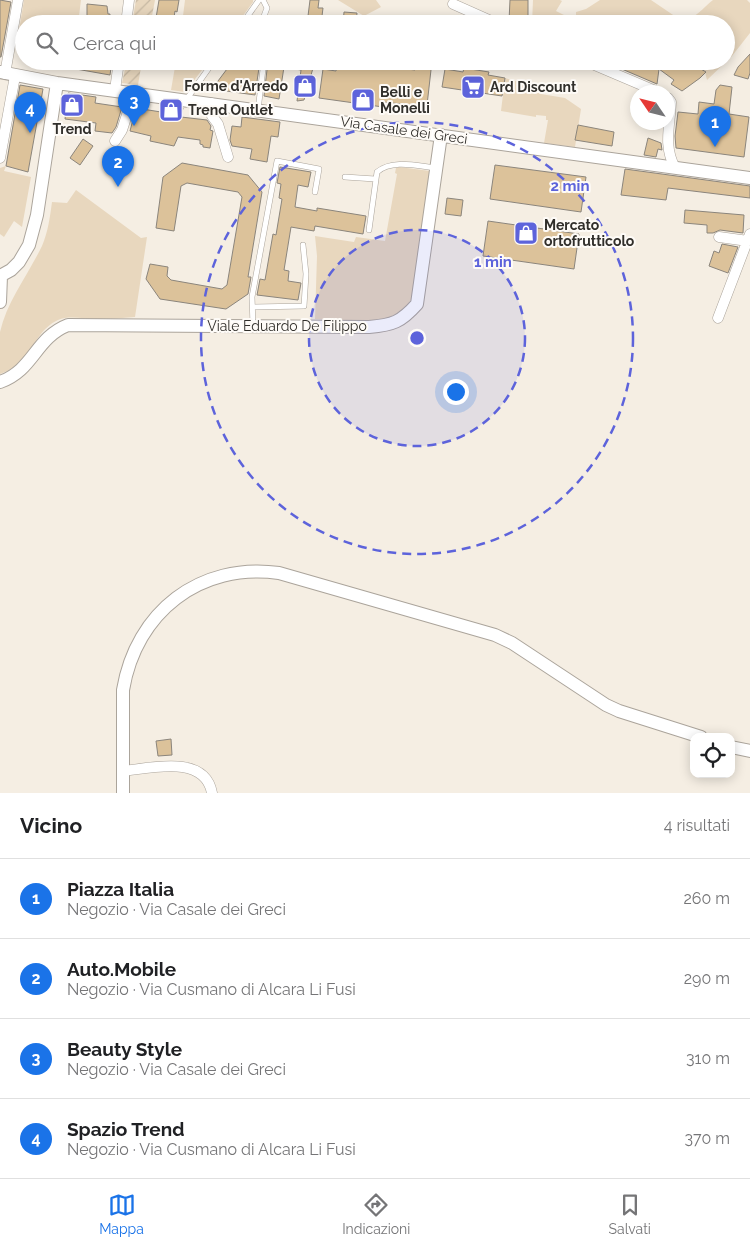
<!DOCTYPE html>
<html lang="it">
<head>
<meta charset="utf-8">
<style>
	body { margin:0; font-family:Raleway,sans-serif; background:#f6f6f6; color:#202124 }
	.controls { position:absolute; right:15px; bottom:15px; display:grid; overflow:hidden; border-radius:10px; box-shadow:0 2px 12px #0003 }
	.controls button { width:45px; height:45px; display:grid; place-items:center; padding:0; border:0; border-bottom:1px solid #e0e0e0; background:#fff; color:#202124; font:25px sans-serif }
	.compass { position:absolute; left:630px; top:85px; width:45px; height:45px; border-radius:50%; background:#fff; box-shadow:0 2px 12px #0003; rotate:305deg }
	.you { position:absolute; left:455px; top:391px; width:18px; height:18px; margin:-12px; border:4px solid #fff; border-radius:50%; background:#1a73e8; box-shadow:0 0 0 8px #1a73e833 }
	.badge { display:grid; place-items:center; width:32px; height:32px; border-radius:50%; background:#1a73e8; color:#fff; font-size:16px; font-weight:700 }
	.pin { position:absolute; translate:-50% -41px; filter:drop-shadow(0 1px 2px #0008) }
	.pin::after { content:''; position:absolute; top:26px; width:18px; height:15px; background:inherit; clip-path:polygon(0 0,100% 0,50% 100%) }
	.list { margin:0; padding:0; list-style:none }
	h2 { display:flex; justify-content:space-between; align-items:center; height:65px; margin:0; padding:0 20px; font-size:21px }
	h2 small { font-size:16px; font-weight:400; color:#757577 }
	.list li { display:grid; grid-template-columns:32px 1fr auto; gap:15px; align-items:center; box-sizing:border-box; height:80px; padding:0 20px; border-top:1px solid #e0e0e0 }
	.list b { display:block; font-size:19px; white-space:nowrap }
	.list p { margin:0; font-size:16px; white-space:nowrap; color:#757577 }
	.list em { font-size:16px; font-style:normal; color:#757577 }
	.icon { flex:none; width:28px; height:28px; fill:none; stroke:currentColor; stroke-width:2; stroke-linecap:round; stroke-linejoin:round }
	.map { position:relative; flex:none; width:750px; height:793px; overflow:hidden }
	.search { position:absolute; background:#fff; box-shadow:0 2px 12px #0003; left:15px; right:15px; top:15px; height:55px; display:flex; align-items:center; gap:12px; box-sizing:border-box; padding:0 18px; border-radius:28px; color:#757577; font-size:19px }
	.sheet { height:385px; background:#fff }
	nav { display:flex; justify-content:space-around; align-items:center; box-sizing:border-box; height:70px; border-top:1px solid #e0e0e0; background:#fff; font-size:14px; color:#757577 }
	nav a { display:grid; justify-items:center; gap:2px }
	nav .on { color:#1a73e8 }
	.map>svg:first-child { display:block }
	.grass { fill:#e8d7be }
	.garden { fill:url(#garden-furrows) }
	.building { fill:#dcc29a; stroke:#8b857c }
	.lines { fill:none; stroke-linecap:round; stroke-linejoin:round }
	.service-casing { stroke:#aba49b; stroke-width:6 }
	.minor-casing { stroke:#aba49b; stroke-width:11 }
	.tertiary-casing { stroke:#aba49b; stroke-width:14 }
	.service { stroke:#fff; stroke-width:5 }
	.minor { stroke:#fff; stroke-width:10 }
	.tertiary { stroke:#fff; stroke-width:12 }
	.ring { fill:none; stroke:#5d63db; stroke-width:2.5; stroke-dasharray:9 6 }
	.labels { text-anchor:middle; stroke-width:4; stroke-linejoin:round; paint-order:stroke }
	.poi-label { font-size:14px; font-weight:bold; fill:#312f2b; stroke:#fefbf7; text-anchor:start }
	.street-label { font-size:14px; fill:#312f2b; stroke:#fefbf7 }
	.centre { fill:#5d63db; stroke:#fefbf7; stroke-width:2.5 }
	.ring-label { font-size:15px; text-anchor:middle; font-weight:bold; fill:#5d63db; stroke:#fefbf7; stroke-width:4; stroke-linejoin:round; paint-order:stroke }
</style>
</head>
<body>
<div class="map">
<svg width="750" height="793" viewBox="0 0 750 793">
	<defs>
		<pattern id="garden-furrows" width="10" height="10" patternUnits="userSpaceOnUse" patternTransform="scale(1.25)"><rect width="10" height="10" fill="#e8d7be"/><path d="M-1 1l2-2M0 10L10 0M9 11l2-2" fill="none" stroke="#c7b9a3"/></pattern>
	</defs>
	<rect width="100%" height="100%" fill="#f5eee3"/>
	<!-- grass -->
	<path class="grass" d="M24,0H81L78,24H24V31L19,30Z
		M185,0H253V2L237,24H182Z
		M338,0H376L381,7L364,16Z
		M533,0H560L562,1L556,11L576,21V12L586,9L600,0H651L682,21C694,20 704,7 713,0H747L750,3V33L732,56L707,80L705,72L687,61H726V24H532Z
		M176,61H209L185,92L171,90Z
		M505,78L523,83L531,90L541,94L565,98L581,109L575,147L544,143L548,120H546V116L536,115V117L501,111Z
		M6,166L4,171L31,177L22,227L14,221L4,237L0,234V168Z
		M399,167L430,171L413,295C399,331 346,320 315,319L317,256L315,236L354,242L356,237L385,241L397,174L395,173L396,168Z
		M76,190L141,238L147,237L135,317C122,318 109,319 96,319C84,319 69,315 58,320C42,327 35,344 25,357C18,366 10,370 0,374C0,361 0,345 0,332C7,301 28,275 42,246C48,232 50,217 52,202L67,203Z"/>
	<!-- garden -->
	<path class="garden" d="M136,0H155L152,16L156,17L155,24H132Z
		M132,61H142L138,85L122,83L125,69L132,66Z"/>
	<!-- building -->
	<path class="building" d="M0,0L11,2L1,57H0Z
		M159,0H179L177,12L175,11L173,24H155Z
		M310,0H319L318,8H323L321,24H307Z
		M510,0H528V22L509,21Z
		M87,4L107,6L108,14H110L109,24H87Z
		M344,12L357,13L356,24H343Z
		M750,54V73L748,79L734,75L738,67Z
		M77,61H112L110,75L76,69Z
		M233,61H260L255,95L212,89Z
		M268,61H315L304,100L297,101L301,70L284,67L279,99L264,96Z
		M337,61L362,63L415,70L417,61H432L426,114L410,112L411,105L383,102V107L319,98L323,69L336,71Z
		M603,61H687L706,72L700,78L682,91L671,84L674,80L659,69L657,84Z
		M464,68L489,72L488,75L505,78L502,96L442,87L445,69L463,72Z
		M20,85L43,89L28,172L6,166Z
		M720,85L732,87L729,114L749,117L744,157L676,148L675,136L678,112L698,114L699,102L714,104L716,90Z
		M68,93L96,97L95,103L122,107L116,127L112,133L95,131L96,123L65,119Z
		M162,106L183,108L181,117L207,120L211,126L210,130L213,131L210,148L203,147V145L200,144V140L178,137L174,146L150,141L151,136L130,131L136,108L161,112Z
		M242,117L280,122L278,137L271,136L267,162L250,159L252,149L232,146L230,140L232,126L241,127Z
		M578,125L614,132L612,146L575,140Z
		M648,138L661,143L662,150L658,149L656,157L644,155Z
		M83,139L93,146L80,165L70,158Z
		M182,163L248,175L262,192L248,277H251L248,294L226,309L160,299L146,279L150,264L168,267L167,276L171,280L222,289L227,285L242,197L238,192L187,183L181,186L174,231L156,228L163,177Z
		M495,165L586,177L581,212L490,199Z
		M280,167L311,172L308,187L298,185L295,207L317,211V208L366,216L363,234L315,226L314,231L291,227L284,270L289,271L288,281L301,283L298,300L257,295L260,279L265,280L273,234L276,235L282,199L279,198L281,184L277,183Z
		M625,169L750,186V198L668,188L666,200L621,195Z
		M447,198L463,200L461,216L445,214Z
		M685,210L744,215L743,233L720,230L713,233H707V225L684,223Z
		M488,221L579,234L574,269L483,256Z
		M722,244L738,247L728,273L709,266L714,251L719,253Z
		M171,739L172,755L158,756L156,741Z"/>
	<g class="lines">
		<!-- service casing -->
		<g class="service-casing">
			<path id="service" d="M263,0L267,8L264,16L270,21L269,24
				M242,24L259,0
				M186,100L214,61
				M258,110L264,61
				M345,177L375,179
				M369,230L377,172C392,159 417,166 436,168
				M253,307L304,306L306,274L303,245
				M253,326L252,297L277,161L319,169L315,192"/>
		</g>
		<!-- minor casing -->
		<g class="minor-casing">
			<path id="minor" d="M453,4L498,24
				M126,24L129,0
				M585,61L658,92
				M5,74L18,0
				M115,90L119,61
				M668,98L671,102C670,126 663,145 675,168
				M211,103L212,116L218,124L228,157
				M115,141L122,130L134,93
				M0,158L15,76
				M719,237L748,241
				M718,318L750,234
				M123,771C151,768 205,754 212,793"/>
		</g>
		<!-- tertiary casing -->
		<g class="tertiary-casing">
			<path id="tertiary" d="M0,72L57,83L750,178
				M0,276L11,270L19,262L29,245L37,215L57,83
				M0,302L1,276
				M0,382C34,370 35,338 68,325L369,327C393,325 401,322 417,304L441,135
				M731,747L750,751
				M123,793V690C136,612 200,562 279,573L495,635L512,643L606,705L619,711L701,737"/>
		</g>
		<!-- service -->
		<use href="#service" class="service"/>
		<!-- minor -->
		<use href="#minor" class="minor"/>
		<!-- tertiary -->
		<use href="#tertiary" class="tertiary"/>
	</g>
	<!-- distance rings -->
	<circle cx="417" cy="338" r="108" fill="#5d63db" fill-opacity=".12"/>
	<g class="ring">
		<circle cx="417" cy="338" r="108"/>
		<circle cx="417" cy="338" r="216"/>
	</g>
	<!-- icons -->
	<defs>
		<g id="shop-square" transform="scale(1.25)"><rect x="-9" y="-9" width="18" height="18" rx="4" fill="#5d63db" stroke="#fefbf7"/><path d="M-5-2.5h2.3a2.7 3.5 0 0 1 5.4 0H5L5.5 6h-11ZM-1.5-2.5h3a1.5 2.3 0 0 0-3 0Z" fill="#fff"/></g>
		<g id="supermarket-square" transform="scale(1.25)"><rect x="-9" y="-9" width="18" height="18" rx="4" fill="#5d63db" stroke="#fefbf7"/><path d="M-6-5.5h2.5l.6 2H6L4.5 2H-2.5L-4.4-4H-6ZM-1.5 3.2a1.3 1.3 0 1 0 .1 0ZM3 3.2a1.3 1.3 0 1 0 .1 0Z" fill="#fff"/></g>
	</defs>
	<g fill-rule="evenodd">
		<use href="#shop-square" x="305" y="86"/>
		<use href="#supermarket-square" x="473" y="87"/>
		<use href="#shop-square" x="363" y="100"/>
		<use href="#shop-square" x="72" y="105"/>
		<use href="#shop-square" x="171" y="110"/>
		<use href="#shop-square" x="526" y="233"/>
	</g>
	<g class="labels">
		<!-- poi labels -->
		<g class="poi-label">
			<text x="288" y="91" text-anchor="end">Forme d'Arredo</text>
			<text x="490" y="92">Ard Discount</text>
			<text x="380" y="97">Belli e<tspan x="380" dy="16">Monelli</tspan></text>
			<text x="188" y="115">Trend Outlet</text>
			<text x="72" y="134" text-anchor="middle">Trend</text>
			<text x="544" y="230">Mercato<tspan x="544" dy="16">ortofrutticolo</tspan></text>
		</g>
		<!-- street labels -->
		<g class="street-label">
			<text transform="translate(404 130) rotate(8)" y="5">Via Casale dei Greci</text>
			<text x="287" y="331">Viale Eduardo De Filippo</text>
		</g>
	</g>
	<circle cx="417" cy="338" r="8" class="centre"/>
	<g class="ring-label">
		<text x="570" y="191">2 min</text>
		<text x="493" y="267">1 min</text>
	</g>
</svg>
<div class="controls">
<button><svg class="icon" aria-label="locate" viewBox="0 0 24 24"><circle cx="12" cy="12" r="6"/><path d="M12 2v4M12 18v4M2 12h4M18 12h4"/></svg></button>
</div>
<svg class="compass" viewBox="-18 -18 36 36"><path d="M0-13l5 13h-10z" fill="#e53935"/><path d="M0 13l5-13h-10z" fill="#757577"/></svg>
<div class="you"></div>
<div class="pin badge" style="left:715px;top:147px">1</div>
<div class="pin badge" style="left:118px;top:187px">2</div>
<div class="pin badge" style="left:134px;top:126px">3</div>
<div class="pin badge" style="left:30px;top:133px">4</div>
<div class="search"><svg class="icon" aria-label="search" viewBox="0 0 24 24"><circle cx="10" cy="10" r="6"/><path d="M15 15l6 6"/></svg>Cerca qui</div>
</div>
<section class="sheet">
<h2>Vicino<small>4 risultati</small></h2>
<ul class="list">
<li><span class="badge">1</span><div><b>Piazza Italia</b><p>Negozio · Via Casale dei Greci</p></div><em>260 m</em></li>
<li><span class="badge">2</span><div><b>Auto.Mobile</b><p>Negozio · Via Cusmano di Alcara Li Fusi</p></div><em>290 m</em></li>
<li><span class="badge">3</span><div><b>Beauty Style</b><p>Negozio · Via Casale dei Greci</p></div><em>310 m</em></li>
<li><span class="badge">4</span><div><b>Spazio Trend</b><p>Negozio · Via Cusmano di Alcara Li Fusi</p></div><em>370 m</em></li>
</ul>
</section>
<nav>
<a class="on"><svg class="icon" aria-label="map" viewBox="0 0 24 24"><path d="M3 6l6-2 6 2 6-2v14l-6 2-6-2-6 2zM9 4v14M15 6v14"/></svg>Mappa</a>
<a><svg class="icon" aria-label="directions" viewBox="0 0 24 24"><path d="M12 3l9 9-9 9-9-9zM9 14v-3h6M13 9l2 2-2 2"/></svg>Indicazioni</a>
<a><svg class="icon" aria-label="saved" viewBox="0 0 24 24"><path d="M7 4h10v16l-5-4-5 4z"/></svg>Salvati</a>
</nav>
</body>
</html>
